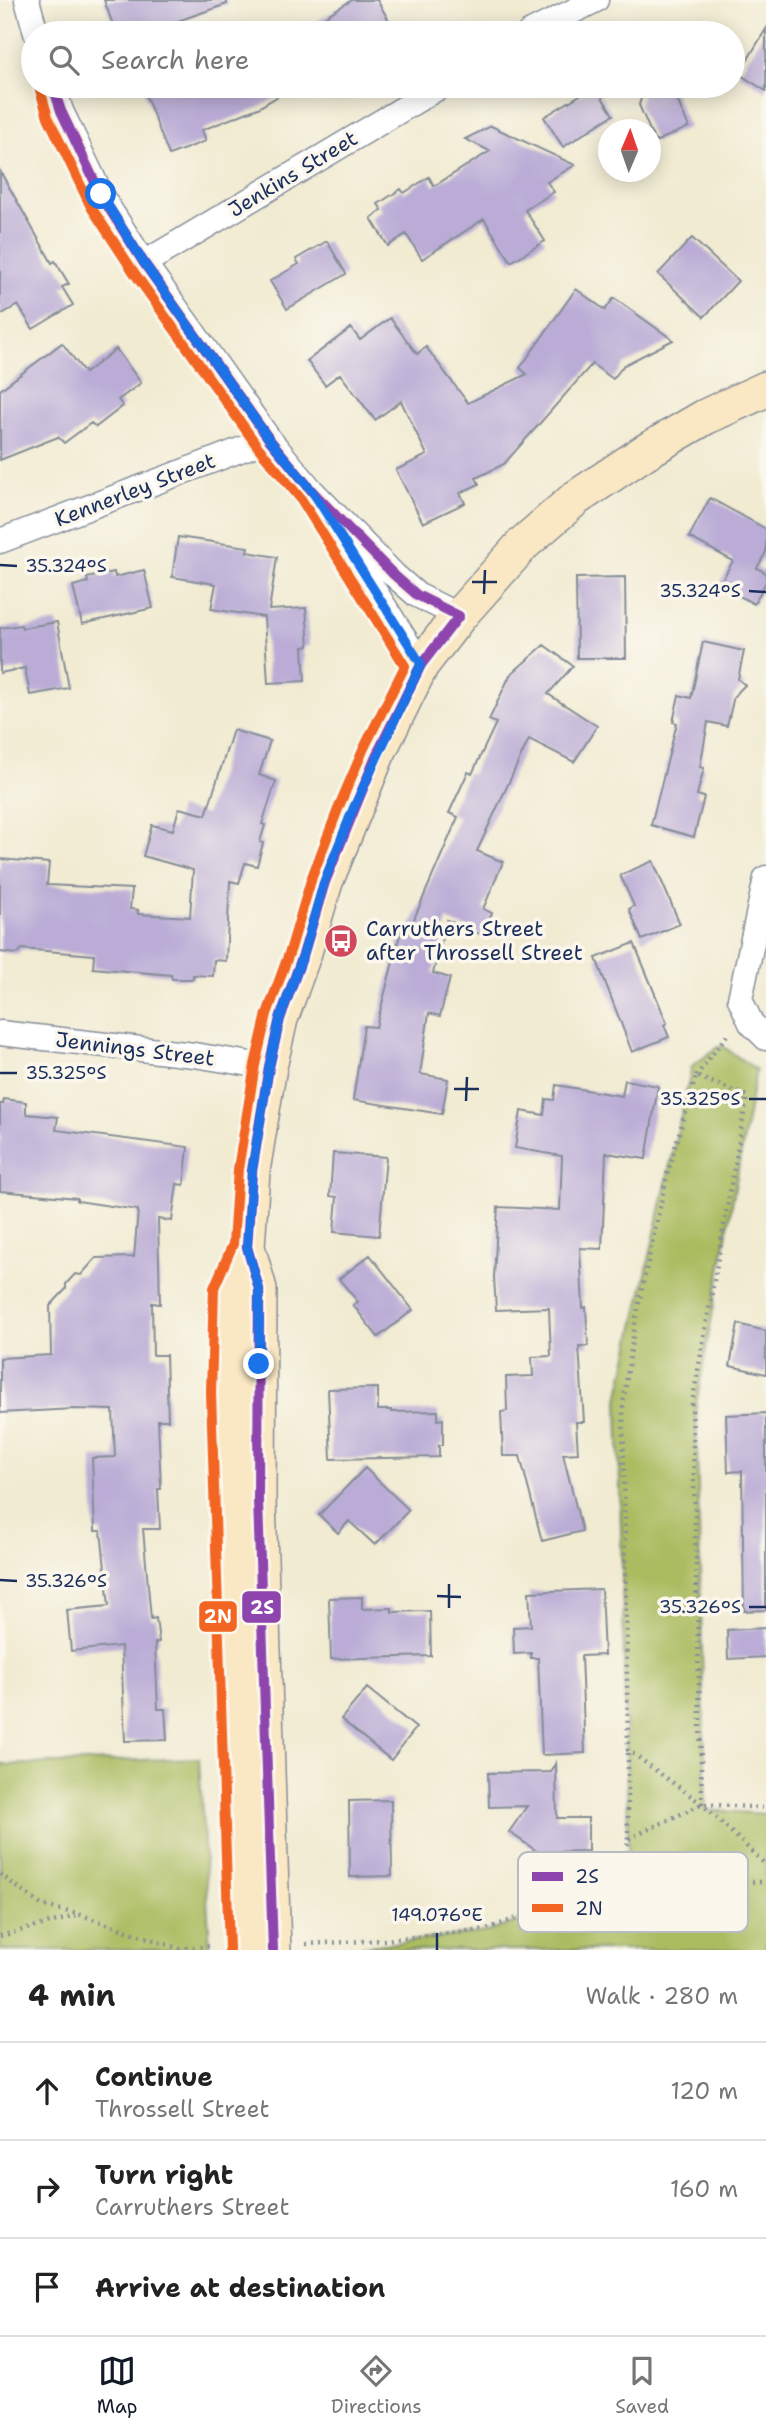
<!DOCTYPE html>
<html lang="en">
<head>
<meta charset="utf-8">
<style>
	body { margin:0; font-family:"Shantell Sans",sans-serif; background:#f2f2f2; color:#222 }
	.compass { position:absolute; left:598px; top:119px; width:63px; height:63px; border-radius:50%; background:#fff; box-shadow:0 4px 18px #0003; rotate:2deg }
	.stop { position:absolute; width:21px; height:21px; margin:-16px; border:5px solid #1a73e8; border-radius:50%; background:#fff }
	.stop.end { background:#1a73e8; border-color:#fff; box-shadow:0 2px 7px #0008 }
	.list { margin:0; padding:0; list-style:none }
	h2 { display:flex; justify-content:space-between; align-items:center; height:91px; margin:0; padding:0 28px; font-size:30px }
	h2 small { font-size:23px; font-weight:400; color:#767676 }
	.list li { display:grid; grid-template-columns:46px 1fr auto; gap:21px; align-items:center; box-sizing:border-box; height:98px; padding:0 28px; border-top:2px solid #e0e0e0 }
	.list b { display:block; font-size:26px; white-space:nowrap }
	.list p { margin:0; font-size:23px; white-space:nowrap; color:#767676 }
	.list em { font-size:23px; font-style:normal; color:#767676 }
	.icon { flex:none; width:38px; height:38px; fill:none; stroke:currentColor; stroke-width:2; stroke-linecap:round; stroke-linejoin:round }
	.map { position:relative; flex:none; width:766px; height:1950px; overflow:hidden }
	.search { position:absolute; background:#fff; box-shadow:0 4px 18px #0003; left:21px; right:21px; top:21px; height:77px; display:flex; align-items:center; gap:18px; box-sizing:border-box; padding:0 24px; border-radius:38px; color:#767676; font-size:26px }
	.sheet { height:385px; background:#fff }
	nav { display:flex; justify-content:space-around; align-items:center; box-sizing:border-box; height:98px; border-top:2px solid #e0e0e0; background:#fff; font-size:19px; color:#767676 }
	nav a { display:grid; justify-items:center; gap:4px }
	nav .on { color:#111827 }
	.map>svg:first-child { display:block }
	.green { fill:#aabc60; stroke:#62765f; stroke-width:2 }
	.building { fill:#baacd6 }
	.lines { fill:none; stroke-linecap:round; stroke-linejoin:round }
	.street-casing { stroke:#868d98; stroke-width:27 }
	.secondary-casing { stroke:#868d98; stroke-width:38 }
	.path { stroke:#868d98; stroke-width:4.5; stroke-dasharray:2 5; stroke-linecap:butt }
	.street { stroke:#fff; stroke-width:24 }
	.secondary { stroke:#fae7c3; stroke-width:35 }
	.bus-1-casing { stroke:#fbf7ec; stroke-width:16 }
	.bus-2-casing { stroke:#fbf7ec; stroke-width:16 }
	.bus-1 { stroke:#8e44ad; stroke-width:10 }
	.bus-2 { stroke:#f26522; stroke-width:10 }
	.route { stroke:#1a73e8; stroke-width:9 }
	.ticks { fill:none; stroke:#1b2f5e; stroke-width:2.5 }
	.labels { text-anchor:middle; stroke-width:7; stroke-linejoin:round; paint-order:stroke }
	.street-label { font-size:21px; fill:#1b2f5e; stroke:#fbf7ec }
	.poi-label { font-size:21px; fill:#1b2f5e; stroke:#fbf7ec; text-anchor:start }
	.key { fill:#fbf7ec; stroke:#b8bbc1; stroke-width:2 }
	.key-label { font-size:19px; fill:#1b2f5e }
	.ticks-label { font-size:18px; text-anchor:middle; fill:#1b2f5e; stroke:#fbf7ec; stroke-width:7; stroke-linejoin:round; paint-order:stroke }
	.line-badge { stroke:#fbf7ec; stroke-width:2.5 }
	.badge-label { font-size:19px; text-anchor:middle; font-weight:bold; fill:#fff }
</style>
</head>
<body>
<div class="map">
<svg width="766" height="1950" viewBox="0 0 766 1950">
	<rect width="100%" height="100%" fill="#fbf7ec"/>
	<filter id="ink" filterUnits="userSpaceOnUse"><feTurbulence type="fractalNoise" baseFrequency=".0143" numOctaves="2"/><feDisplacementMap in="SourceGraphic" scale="14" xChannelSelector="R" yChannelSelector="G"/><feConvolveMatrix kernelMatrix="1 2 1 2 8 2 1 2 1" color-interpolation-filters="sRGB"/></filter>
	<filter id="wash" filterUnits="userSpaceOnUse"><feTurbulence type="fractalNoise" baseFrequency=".00686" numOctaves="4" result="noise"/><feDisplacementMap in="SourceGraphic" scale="28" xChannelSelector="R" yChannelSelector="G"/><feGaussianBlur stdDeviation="1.57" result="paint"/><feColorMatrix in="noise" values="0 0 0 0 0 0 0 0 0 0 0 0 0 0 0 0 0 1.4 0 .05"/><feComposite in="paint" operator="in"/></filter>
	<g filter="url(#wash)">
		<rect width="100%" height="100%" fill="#f1ebd2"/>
		<!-- green -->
		<path class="green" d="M721,1045L756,1070L696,1405L706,1810L766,1814V1950H336L487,1932L629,1882L618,1399L692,1066Z
			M199,1758L210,1950H0V1765Z"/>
		<g id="blocks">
			<!-- building -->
			<path class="building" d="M104,0H227V4L143,33H116Z
				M352,0H377L391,24L374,33H298Z
				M766,29V91L739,74Z
				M142,86H295L258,108L202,130L206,141L169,155Z
				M595,86L613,115L563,147L544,117Z
				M645,86H671L689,127L655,142L639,105Z
				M491,126L575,165L547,182L554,192L525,210L545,241L511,262L484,219L422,259L406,234L388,246L371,218L382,210L378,204L401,189L404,193L429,177L434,186L490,151L465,139Z
				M0,171L52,263L55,261L69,284L62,287L73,305L33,329L18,305L0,315Z
				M692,238L738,281L704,317L658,274Z
				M327,241L346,274L287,309L270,281L299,264L296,259Z
				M576,289L605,310L614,298L673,340L624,365L613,379L592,364L504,464L476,478L479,484L460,493L465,503L423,523L396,470L427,455L401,401L375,420L340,374L325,385L307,361L351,328L360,340L390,318L417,354L426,347L468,403L527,374L520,368Z
				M62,343L85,373L116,349L141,383L118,400L123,406L96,427L91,423L64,443L58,437L0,460V390Z
				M710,498L766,529V552L757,568L766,573V582L754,604L719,585L733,561L689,537Z
				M178,537L248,547L247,552L277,557L269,610L306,608L309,646L303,647L305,681L268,683L264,617L211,609L216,584L172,577Z
				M144,570L153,608L82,624L73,586L88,582L87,578L114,572L115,577Z
				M625,577L626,658H577L576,578Z
				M57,622L69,688L30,695L25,668L0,673V628L21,625L22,628Z
				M703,642L744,651L738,679L745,685L734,696L727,726L708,722L700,767L704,768L697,795L704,797L694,837L651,825L677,723L673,722L679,695L691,698Z
				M544,645L573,666L548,694L597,726L574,762L529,739L477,851L503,862L483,909L492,913L482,935L447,920L433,973L450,978L440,1016L429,1013L420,1074L448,1079L442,1114L353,1100L364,1026L376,1027L401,931L408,933L458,817L449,813L468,772L472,774L496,723L489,720L510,675Z
				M233,730L270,741L259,775L276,781L262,824L265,825L260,842L263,843L257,866L245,863L239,883L230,881L226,961L214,960L213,976L193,975V979H172L171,975L93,968L94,955L22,949L17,954L0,952V859L49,863L47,885L132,889L130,909L138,910V914L190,917L193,870L143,856L152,825L173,830L179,808L206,815Z
				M653,861L680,924L642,940L629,909L634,906L620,875Z
				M634,943L667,1023L664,1025L669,1037L632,1052L596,958Z
				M625,1080L658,1086L646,1159L606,1153L602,1249L580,1248L583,1308L586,1307L588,1346H579L584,1422H576L578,1453L563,1454L582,1531L542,1541L520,1456H503L501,1412L507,1411L506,1377L533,1376L532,1357L551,1356L549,1308L496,1310L494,1277L498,1207L560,1210L562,1156L515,1148L521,1111L544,1115L546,1099L554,1100L556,1085L622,1096Z
				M4,1099L26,1102V1114L58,1117L56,1130L188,1147L184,1185L177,1184L172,1221L158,1219L160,1304L152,1303L153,1355H166L168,1420H158L161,1489H158L160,1529H143L151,1619L156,1618L159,1642L155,1643L158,1709H165L167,1740L125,1741L121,1646L71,1651L67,1610L109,1606L101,1531H95L92,1458L115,1457L113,1410L74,1409L0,1413V1358L51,1355L50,1306L66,1289V1284L75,1274L81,1275L96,1258L134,1257L138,1210L77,1201V1198L0,1191V1104H3Z
				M333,1153L386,1157L379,1236L334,1232L337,1197L330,1196Z
				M370,1255L413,1310L378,1337L353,1305L358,1302L339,1279Z
				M738,1324L766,1331V1374L730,1366Z
				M378,1388V1410H391V1412L438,1411V1420L443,1419V1445H439V1457L331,1459L328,1389Z
				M766,1413V1610L744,1611L742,1471L728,1472L726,1415Z
				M365,1468L409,1510L375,1545L349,1521L338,1533L319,1515Z
				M601,1589L604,1655L581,1656L585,1753L542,1755L538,1658H531V1653L514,1654L513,1627L531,1626L529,1592Z
				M362,1597V1609L392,1608V1612L430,1611L431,1656L331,1659L329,1598Z
				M766,1628V1657L728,1659L727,1630Z
				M367,1688L416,1728L391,1760L341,1719Z
				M556,1763L557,1818H588V1851L538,1852L509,1832L527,1806L489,1807L488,1773L551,1772Z
				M391,1800L392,1876L350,1877L349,1801Z"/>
		</g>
	</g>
	<g filter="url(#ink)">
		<use href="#blocks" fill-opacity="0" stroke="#868d98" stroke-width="2"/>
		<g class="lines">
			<!-- street casing -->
			<g class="street-casing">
				<path id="street" d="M27,0L36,33
					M529,33L596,0
					M53,86L61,111L103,199L144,263L269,439L312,491L394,575L417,595L459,616
					M144,263L441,86
					M338,533L421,665
					M0,541L269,439
					M766,878L740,999L751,1023L766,1038
					M0,1033L194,1055L269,1067"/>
			</g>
			<!-- secondary casing -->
			<g class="secondary-casing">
				<path id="secondary" d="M247,1247L259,1289L258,1500L273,1950
					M243,1950L225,1393L228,1290L247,1247L252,1171L269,1067L280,1019L304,952L325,882L377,754L421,665L459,616L523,544L576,498L645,452L705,417L766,389"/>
			</g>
			<!-- path -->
			<path class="path" d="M696,1076L727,1035
				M702,1804L692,1404L747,1096L696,1076L667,1175L636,1317L623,1404L628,1750L702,1804L766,1865
				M628,1839V1750
				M0,1874L41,1905L81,1915L180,1949L211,1946
				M626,1880L766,1882
				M0,1936L80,1915
				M306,1944L385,1940L486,1929L626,1880L628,1839L702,1804L766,1808"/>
			<!-- street -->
			<use href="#street" class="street"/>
			<!-- secondary -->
			<use href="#secondary" class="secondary"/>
			<!-- bus-1 casing -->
			<g class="bus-1-casing">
				<path id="bus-1" d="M53,86L61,111L103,199L144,263L269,439L312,491L394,575L417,595L459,616L421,665L377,754L325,882L304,952L280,1019L269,1067L252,1171L247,1247L259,1289L258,1500L273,1950"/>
			</g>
			<!-- bus-2 casing -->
			<g class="bus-2-casing">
				<path id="bus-2" d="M40,90L48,117L91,207L133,271L258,447L301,499L405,666L364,748L340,804L312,877L291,948L267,1014L255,1065L238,1169L233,1244L214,1288L211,1393L229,1950"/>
			</g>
			<!-- bus-1 -->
			<use href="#bus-1" class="bus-1"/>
			<!-- bus-2 -->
			<use href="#bus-2" class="bus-2"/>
		</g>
	</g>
	<g class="lines" filter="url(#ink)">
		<!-- route -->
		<path class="route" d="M101,194L144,263L269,439L312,491L421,664L353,809L324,882L304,952L280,1018L269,1067L252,1171L247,1247L259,1289V1364"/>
	</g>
	<!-- ticks -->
	<path class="ticks" d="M0,565L17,566M472,582H497M749,591L766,592M484,594L485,570M0,1073H17M454,1089H479M749,1099H766M466,1101L467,1077M0,1580L17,1581M437,1596L461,1597M749,1607H766M449,1608V1584M437,1950V1933"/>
	<!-- icons -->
	<defs>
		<g id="bus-disc" transform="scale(1.75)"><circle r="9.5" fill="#d1495b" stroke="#fbf7ec"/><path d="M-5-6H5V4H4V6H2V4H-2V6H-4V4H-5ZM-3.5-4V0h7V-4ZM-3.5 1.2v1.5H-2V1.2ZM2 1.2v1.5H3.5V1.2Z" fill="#fff"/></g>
	</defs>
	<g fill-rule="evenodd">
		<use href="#bus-disc" x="341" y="941"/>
	</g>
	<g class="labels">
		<!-- street labels -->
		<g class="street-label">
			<text transform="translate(293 174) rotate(-31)" y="7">Jenkins Street</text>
			<text transform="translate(135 490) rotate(-21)" y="7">Kennerley Street</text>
			<text transform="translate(135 1049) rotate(7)" y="7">Jennings Street</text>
		</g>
		<!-- poi labels -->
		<g class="poi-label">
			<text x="366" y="936">Carruthers Street<tspan x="366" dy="24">after Throssell Street</tspan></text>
		</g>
	</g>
	<!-- legend -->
	<rect x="518" y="1852" width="230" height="80" rx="10" class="key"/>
	<rect x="532" y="1872" width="31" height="9" fill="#8e44ad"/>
	<rect x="532" y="1904" width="31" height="8" fill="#f26522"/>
	<g class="key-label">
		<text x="575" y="1883">2S</text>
		<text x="575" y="1915">2N</text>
	</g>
	<g class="ticks-label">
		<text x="66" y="572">35.324°S</text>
		<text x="700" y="597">35.324°S</text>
		<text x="66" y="1079">35.325°S</text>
		<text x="700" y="1105">35.325°S</text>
		<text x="66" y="1587">35.326°S</text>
		<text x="700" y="1613">35.326°S</text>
		<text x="437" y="1921">149.076°E</text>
	</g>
	<g class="line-badge">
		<rect x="241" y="1590" width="41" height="34" rx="7" fill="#8e44ad"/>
		<rect x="198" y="1600" width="40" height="33" rx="7" fill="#f26522"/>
	</g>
	<g class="badge-label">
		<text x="262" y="1614">2S</text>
		<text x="218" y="1623">2N</text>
	</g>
</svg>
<svg class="compass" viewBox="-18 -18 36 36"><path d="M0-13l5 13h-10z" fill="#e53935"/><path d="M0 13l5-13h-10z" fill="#767676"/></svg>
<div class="stop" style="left:101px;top:194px"></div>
<div class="stop end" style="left:259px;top:1364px"></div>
<div class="search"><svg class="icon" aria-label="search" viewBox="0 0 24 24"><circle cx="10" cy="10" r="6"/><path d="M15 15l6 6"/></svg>Search here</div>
</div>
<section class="sheet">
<h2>4 min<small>Walk · 280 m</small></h2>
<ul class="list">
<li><svg class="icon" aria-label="ahead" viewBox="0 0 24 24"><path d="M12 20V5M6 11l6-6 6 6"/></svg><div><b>Continue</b><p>Throssell Street</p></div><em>120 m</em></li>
<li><svg class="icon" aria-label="right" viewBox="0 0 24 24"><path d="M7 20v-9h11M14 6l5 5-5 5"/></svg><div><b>Turn right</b><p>Carruthers Street</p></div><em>160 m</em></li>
<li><svg class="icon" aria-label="arrive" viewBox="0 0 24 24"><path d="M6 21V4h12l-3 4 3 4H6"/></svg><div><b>Arrive at destination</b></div></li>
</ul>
</section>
<nav>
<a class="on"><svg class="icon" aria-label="map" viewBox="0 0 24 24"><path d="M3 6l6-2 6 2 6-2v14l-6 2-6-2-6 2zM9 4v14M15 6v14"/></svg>Map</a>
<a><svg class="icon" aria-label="directions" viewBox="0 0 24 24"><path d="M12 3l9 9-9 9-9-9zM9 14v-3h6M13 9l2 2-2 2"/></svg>Directions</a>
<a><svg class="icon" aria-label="saved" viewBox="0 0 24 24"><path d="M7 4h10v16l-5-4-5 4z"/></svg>Saved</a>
</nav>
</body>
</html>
